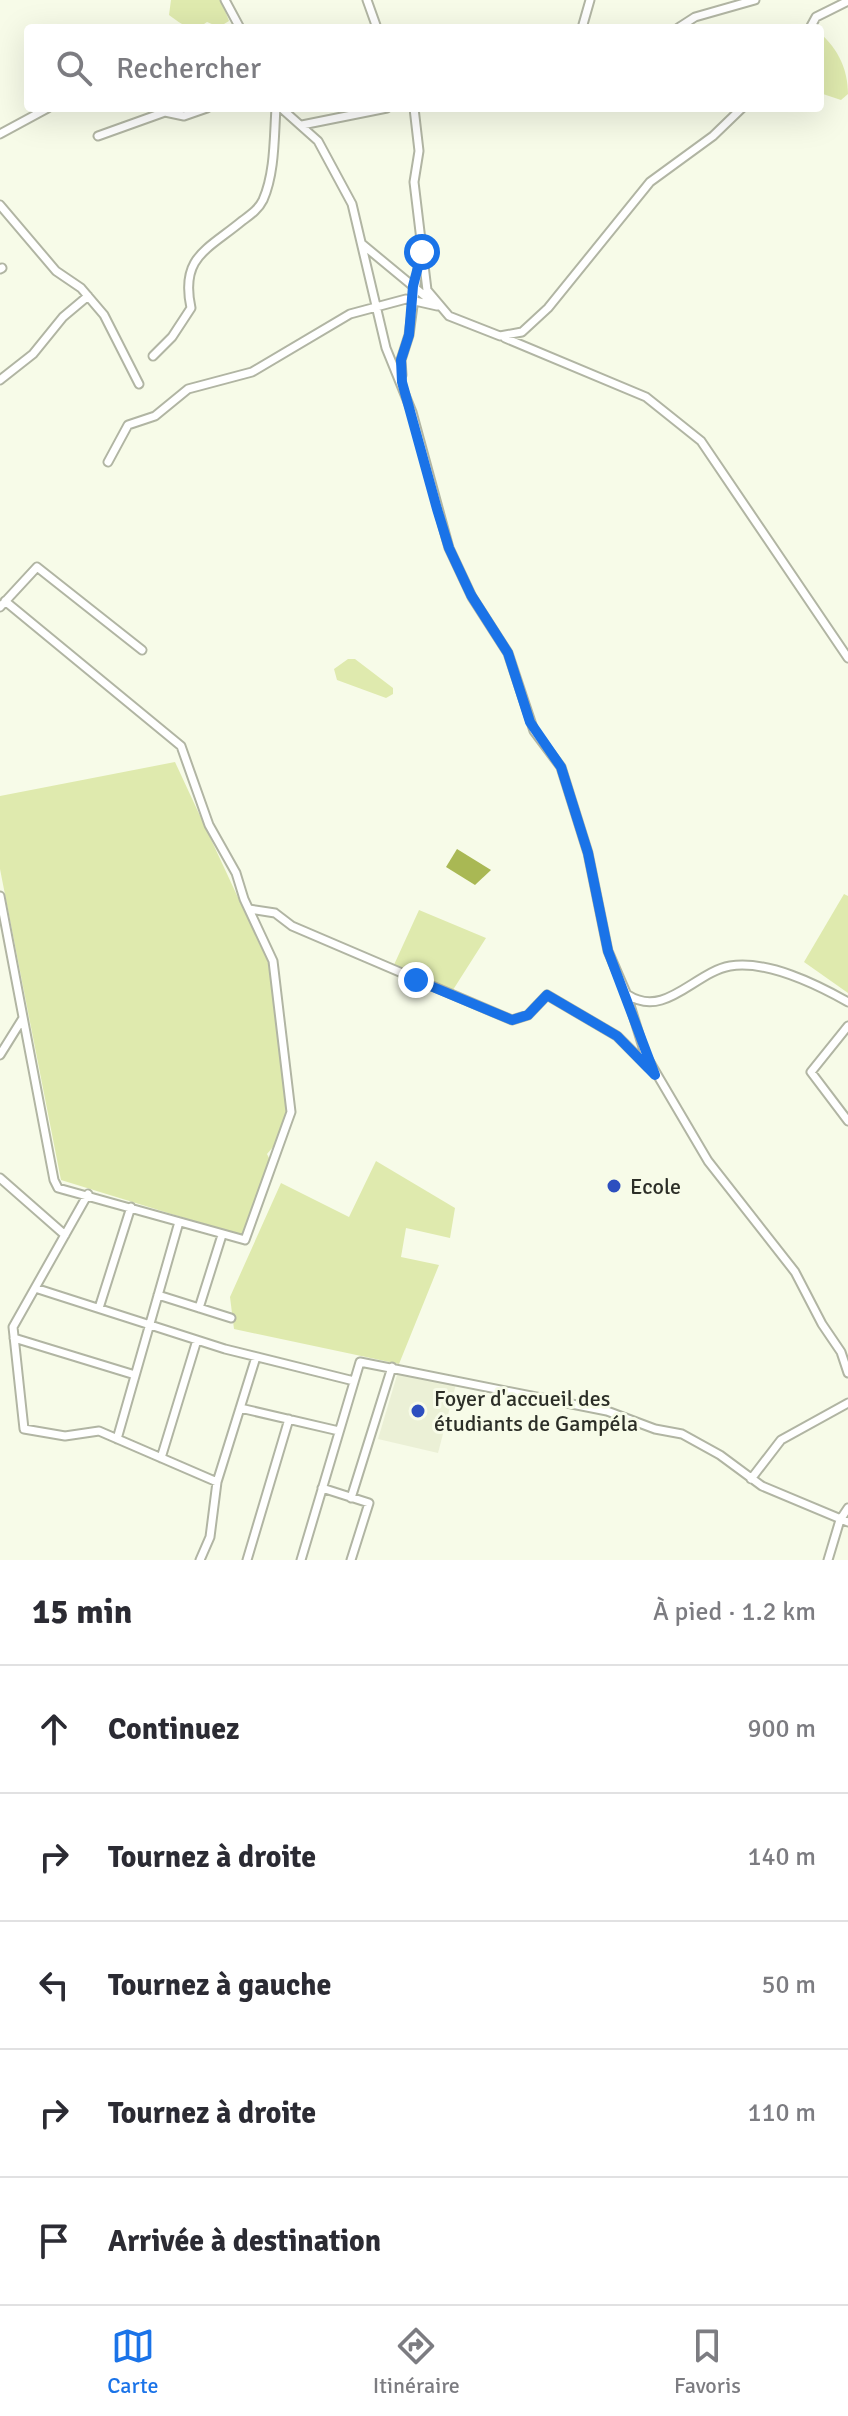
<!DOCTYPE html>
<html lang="fr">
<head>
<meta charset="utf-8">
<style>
	body { margin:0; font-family:Signika,sans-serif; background:#f7f7f7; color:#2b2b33 }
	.stop { position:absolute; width:24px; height:24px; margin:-18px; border:6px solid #1a73e8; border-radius:50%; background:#fff }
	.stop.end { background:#1a73e8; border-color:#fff; box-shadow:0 2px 8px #0008 }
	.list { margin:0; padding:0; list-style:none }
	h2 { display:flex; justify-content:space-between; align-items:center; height:104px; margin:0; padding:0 32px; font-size:34px }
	h2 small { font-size:26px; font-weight:400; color:#7c7c81 }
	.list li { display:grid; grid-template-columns:52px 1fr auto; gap:24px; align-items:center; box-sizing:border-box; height:128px; padding:0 32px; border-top:2px solid #e1e1e2 }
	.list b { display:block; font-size:30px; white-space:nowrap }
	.list em { font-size:26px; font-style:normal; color:#7c7c81 }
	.icon { flex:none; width:44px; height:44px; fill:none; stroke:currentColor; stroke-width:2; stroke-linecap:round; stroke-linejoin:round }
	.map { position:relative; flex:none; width:848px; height:1560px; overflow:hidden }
	.search { position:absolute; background:#fff; box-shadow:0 8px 32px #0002; left:24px; right:24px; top:24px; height:88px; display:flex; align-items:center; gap:20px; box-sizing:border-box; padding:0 28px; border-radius:8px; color:#7c7c81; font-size:30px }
	.sheet { height:744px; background:#fff }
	nav { display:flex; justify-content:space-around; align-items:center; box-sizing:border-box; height:112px; border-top:2px solid #e1e1e2; background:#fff; font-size:22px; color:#7c7c81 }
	nav a { display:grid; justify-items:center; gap:4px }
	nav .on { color:#1a73e8 }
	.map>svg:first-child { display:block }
	.built { fill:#ebf0d6 }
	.green { fill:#dfeaae }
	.water { fill:#a9b854 }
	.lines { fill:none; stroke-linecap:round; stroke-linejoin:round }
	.minor-casing { stroke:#b1b5a3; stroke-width:11 }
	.minor { stroke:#fff; stroke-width:7 }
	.route { stroke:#1a73e8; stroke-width:10 }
	.poi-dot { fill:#2d4fbf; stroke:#f7fbe8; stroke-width:3 }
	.labels { text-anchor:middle; stroke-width:6; stroke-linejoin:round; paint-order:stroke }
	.poi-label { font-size:22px; fill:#2c2e27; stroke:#f7fbe8; text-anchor:start }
</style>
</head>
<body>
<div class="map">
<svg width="848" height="1560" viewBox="0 0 848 1560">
	<rect width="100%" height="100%" fill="#f7fbe8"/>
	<!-- built -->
	<path class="built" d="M398,1372L456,1384L438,1453L378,1439Z"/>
	<!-- green -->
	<path class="green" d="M171,0H221L229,21L219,27L207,22C192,34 183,25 169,15Z
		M820,33C838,49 848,69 848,94L841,100L820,93Z
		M348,659H355L393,688V694L386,698L337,680L334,669Z
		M175,762L268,962L289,1114L279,1140L267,1154L271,1162L243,1236L61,1180L0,869V796Z
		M844,894L848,896V993L804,962Z
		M419,910L486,938L451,993L393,967Z
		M376,1161L455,1208L450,1238L406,1228L401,1257L439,1265L399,1364L234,1329L230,1297L281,1183L349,1217Z"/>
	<!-- water -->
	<path class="water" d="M457,849L491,870L475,885L446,867Z"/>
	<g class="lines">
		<!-- minor casing -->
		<g class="minor-casing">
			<path id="minor" d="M225,0L240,28
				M367,0L377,28
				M582,28L590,0
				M678,28L695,17L755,0
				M810,28L816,17L848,1
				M281,108L318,141L352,204L386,348L412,412L449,548L472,597L508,653L534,731L561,767L588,853L608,951L627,995L645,1054L708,1161L795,1272L822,1324L841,1352L848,1373
				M414,108L419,151L414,182L427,290L449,316L500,336L522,332L548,308L650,182L713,136L742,108
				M302,125L387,108
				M0,134L48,108
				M98,136L165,112L184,116L207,108
				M0,205L56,271L81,288L104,315L139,384
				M0,269L2,268
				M505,338L646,397L701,441L848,658
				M153,356L172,337L191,308C180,257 207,250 242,221C250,215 258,210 263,200C275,173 274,137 276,108
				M402,375L401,360L409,335L419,262
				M0,380L33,354L63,317L88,296
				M108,462L128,425L155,416L188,389L252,372L350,314L406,299L437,306L362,244
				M0,607L37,567L142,650
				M0,896L54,1180L58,1188L245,1240L291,1112L273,961L244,899L236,873L209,825L181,746L5,601
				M249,909L275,913L292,926L512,1020L528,1015L547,995L617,1036L648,1067
				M628,995C665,1019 695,972 730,966C768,960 816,984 848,1002
				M848,1026L811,1072L848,1121
				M0,1055L23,1018
				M0,1178L65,1235
				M88,1194L13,1327L24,1429L65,1436L99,1431L217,1482
				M35,1288L225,1349L354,1381
				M158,1295L231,1318
				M99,1308L131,1207
				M199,1308L222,1235
				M14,1338L135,1375
				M240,1408L339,1431
				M117,1439L179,1222
				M161,1458L197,1340
				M751,1479L781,1440L848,1403
				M322,1488L369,1503L351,1560
				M351,1498L392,1367
				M200,1560L210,1537L217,1482L256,1357
				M247,1560L289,1419
				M301,1560L360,1362L607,1411L655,1429L682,1434L720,1455L762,1486L848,1522
				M828,1560L840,1520L848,1508"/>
		</g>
		<!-- minor -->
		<use href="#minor" class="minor"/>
	</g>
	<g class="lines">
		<!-- route -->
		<path class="route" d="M416,980L512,1020L528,1015L547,995L617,1036L655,1075L608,951L588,853L561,767L530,722L508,653L471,595L449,548L437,509L402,382L401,360L409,335L413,286L422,252"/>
	</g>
	<!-- markers -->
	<g class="poi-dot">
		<circle cx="614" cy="1186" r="8"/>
		<circle cx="418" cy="1411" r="8"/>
	</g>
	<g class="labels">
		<!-- poi labels -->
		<g class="poi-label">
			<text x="630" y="1194">Ecole</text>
			<text x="434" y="1406">Foyer d'accueil des<tspan x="434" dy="25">étudiants de Gampéla</tspan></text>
		</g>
	</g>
</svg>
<div class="stop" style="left:422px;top:252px"></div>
<div class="stop end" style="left:416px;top:980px"></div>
<div class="search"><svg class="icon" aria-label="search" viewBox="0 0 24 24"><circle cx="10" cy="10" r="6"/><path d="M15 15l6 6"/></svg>Rechercher</div>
</div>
<section class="sheet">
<h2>15 min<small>À pied · 1.2 km</small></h2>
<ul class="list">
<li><svg class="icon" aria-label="ahead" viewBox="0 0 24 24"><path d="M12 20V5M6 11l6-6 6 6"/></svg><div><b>Continuez</b></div><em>900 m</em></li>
<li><svg class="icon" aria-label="right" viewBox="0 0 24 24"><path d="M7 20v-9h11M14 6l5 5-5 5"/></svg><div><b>Tournez à droite</b></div><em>140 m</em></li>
<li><svg class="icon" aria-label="left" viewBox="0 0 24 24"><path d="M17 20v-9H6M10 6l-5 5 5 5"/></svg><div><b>Tournez à gauche</b></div><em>50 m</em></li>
<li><svg class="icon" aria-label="right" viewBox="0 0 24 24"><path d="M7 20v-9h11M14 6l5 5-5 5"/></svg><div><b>Tournez à droite</b></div><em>110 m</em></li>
<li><svg class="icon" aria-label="arrive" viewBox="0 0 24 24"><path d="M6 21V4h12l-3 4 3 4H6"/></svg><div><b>Arrivée à destination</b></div></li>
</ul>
</section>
<nav>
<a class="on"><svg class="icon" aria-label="map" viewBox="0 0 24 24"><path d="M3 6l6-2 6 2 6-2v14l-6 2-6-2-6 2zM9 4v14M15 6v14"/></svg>Carte</a>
<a><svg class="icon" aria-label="directions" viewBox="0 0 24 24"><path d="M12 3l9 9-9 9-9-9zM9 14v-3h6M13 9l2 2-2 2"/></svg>Itinéraire</a>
<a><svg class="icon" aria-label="saved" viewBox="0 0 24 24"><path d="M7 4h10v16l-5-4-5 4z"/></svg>Favoris</a>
</nav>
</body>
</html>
